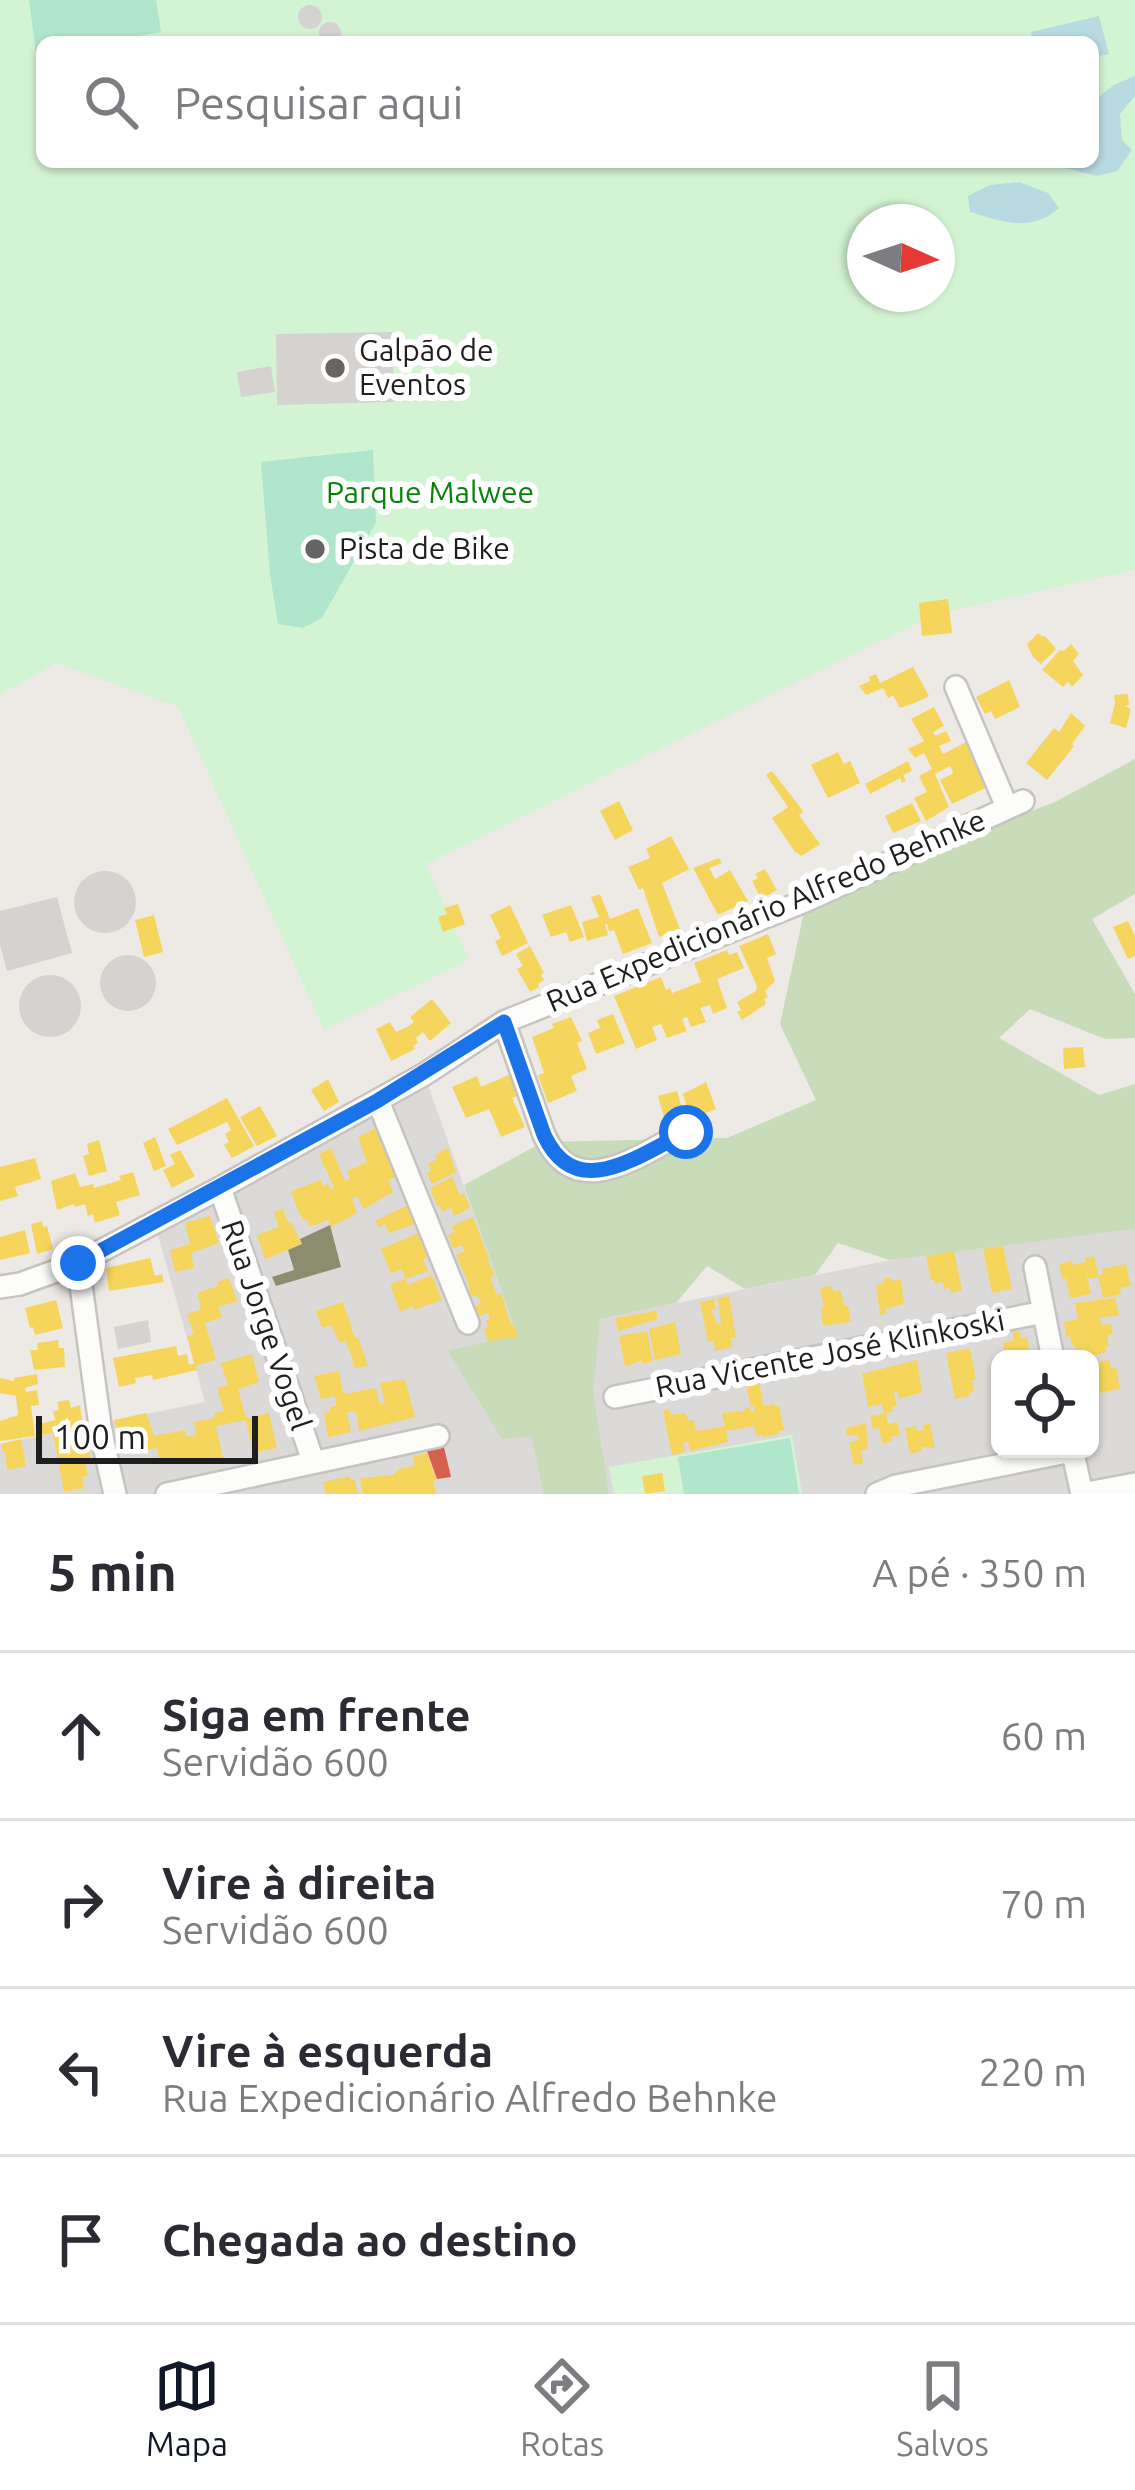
<!DOCTYPE html>
<html lang="pt">
<head>
<meta charset="utf-8">
<style>
	body { margin:0; font-family:Ubuntu,sans-serif; background:#f7f7f7; color:#2b2b33 }
	.controls { position:absolute; right:36px; bottom:36px; display:grid; overflow:hidden; border-radius:18px; box-shadow:0 3px 9px #0004 }
	.controls button { width:108px; height:108px; display:grid; place-items:center; padding:0; border:0; border-bottom:3px solid #e1e1e2; background:#fff; color:#2b2b33; font:60px sans-serif }
	.compass { position:absolute; left:847px; top:204px; width:108px; height:108px; border-radius:50%; background:#fff; box-shadow:0 3px 9px #0004; rotate:93deg }
	.scale { position:absolute; left:36px; bottom:30px; width:222px; box-sizing:border-box; padding-left:12px; border:6px solid #1e1e1e; border-top:0; font-size:33px; line-height:42px; white-space:nowrap; color:#1e1e1e; -webkit-text-stroke:9px #fff; paint-order:stroke }
	.stop { position:absolute; width:36px; height:36px; margin:-27px; border:9px solid #1a73e8; border-radius:50%; background:#fff }
	.stop.end { background:#1a73e8; border-color:#fff; box-shadow:0 3px 12px #0008 }
	.list { margin:0; padding:0; list-style:none }
	h2 { display:flex; justify-content:space-between; align-items:center; height:156px; margin:0; padding:0 48px; font-size:51px }
	h2 small { font-size:39px; font-weight:400; color:#7c7c81 }
	.list li { display:grid; grid-template-columns:78px 1fr auto; gap:36px; align-items:center; box-sizing:border-box; height:168px; padding:0 48px; border-top:3px solid #e1e1e2 }
	.list b { display:block; font-size:45px; white-space:nowrap }
	.list p { margin:0; font-size:39px; white-space:nowrap; color:#7c7c81 }
	.list em { font-size:39px; font-style:normal; color:#7c7c81 }
	.icon { flex:none; width:66px; height:66px; fill:none; stroke:currentColor; stroke-width:2; stroke-linecap:round; stroke-linejoin:round }
	.map { position:relative; flex:none; width:1135px; height:1494px; overflow:hidden }
	.search { position:absolute; background:#fff; box-shadow:0 3px 9px #0004; left:36px; right:36px; top:36px; height:132px; display:flex; align-items:center; gap:30px; box-sizing:border-box; padding:0 42px; border-radius:18px; color:#7c7c81; font-size:45px }
	.sheet { height:828px; background:#fff }
	nav { display:flex; justify-content:space-around; align-items:center; box-sizing:border-box; height:168px; border-top:3px solid #e1e1e2; background:#fff; font-size:33px; color:#7c7c81 }
	nav a { display:grid; justify-items:center; gap:6px }
	nav .on { color:#111827 }
	.map>svg:first-child { display:block }
	.residential { fill:#dcdad8; fill-rule:evenodd }
	.forest { fill:#c8dcba }
	.park { fill:#d3f4d2; fill-rule:evenodd }
	.pitch { fill:#afe6cc }
	.water { fill:#b8dbe1 }
	.homes { fill:#f6d55c }
	.shops { fill:#d6604d }
	.industry { fill:#8c8c6e }
	.building { fill:#d5d2cf }
	.lines { fill:none; stroke-linecap:round; stroke-linejoin:round }
	.minor-casing { stroke:#c5c4c2; stroke-width:26 }
	.minor { stroke:#fcfcfb; stroke-width:21 }
	.route { stroke:#1a73e8; stroke-width:15 }
	.poi-dot { fill:#666564; stroke:#fff; stroke-width:4.5 }
	.labels { text-anchor:middle; stroke-width:12; stroke-linejoin:round; paint-order:stroke }
	.poi-label { font-size:30px; fill:#1e1e1e; stroke:#fff; text-anchor:start }
	.park-label { font-size:30px; fill:#06820b; stroke:#fff }
	.street-label { font-size:30px; fill:#1e1e1e; stroke:#fff }
</style>
</head>
<body>
<div class="map">
<svg width="1135" height="1494" viewBox="0 0 1135 1494">
	<rect width="100%" height="100%" fill="#edeae6"/>
	<!-- residential -->
	<path class="residential" d="M428,1085L517,1335L1135,1211V1494H0V1444L205,1402L157,1232L392,1107ZM1000,1359H1090V1449H1000Z"/>
	<!-- forest -->
	<path class="forest" d="M1135,759V894L1092,919L1135,994V1038L1105,1039L1030,1009L999,1038L1099,1095L1135,1084V1229L889,1260L838,1243L815,1275L745,1289L707,1266L676,1303L600,1319L593,1392L609,1494H544L531,1436L502,1439L448,1351L517,1335L464,1185L543,1142L727,1138L816,1100L780,1024L804,912L1012,818L1053,803Z"/>
	<!-- park -->
	<path class="park" d="M0,0H1135V570L936,614L426,864L469,960L324,1030L178,707L56,663L0,695ZM42,42H1093V162H42ZM865,222H937V294H865Z
		M792,1435L802,1494H614L609,1467Z"/>
	<!-- pitch -->
	<path class="pitch" d="M29,0H156L161,32L104,42H42V52L36,54Z
		M373,450L376,522L322,618L303,628L278,624L270,575L261,462Z
		M790,1438L799,1494H684L678,1457Z"/>
	<!-- water -->
	<path class="water" d="M1099,16L1109,54L1093,57V42H1033L1031,32Z
		M1135,76V96L1120,114L1122,140L1132,150L1117,171L1097,176L1070,169L1017,162H1093V101L1114,85Z
		M1019,182L1048,193L1059,208C1031,233 1003,222 970,212L968,196L990,185Z"/>
	<!-- homes -->
	<path class="homes" d="M948,599L952,633L922,636L919,603Z
		M1038,633L1043,637L1045,636L1056,649L1041,664L1033,657L1027,644Z
		M1071,644L1079,654L1073,661L1083,675L1072,687L1068,682L1063,687L1042,670L1060,650L1064,651Z
		M913,667L929,696L915,703L900,708L893,695L888,698L883,688L866,695L859,686L870,681L869,677L876,674L880,683Z
		M1009,680L1020,707L995,719L991,711L985,714L976,697Z
		M1128,694L1129,705L1125,706L1131,709L1126,728L1110,723L1115,703L1114,695Z
		M934,707L944,726L933,732L935,736L946,731L951,741L939,746L943,754L970,740L987,787L952,804L940,780L952,774L953,771L950,766L935,774L949,807L926,821L914,798L927,792L919,776L932,769L924,753L915,758L908,749L924,741L911,719Z
		M1071,713L1085,726L1072,744L1074,746L1047,780L1026,763L1054,728L1059,732Z
		M838,752L844,764L850,761L860,783L828,798L811,765Z
		M908,761L912,771L903,775L906,781L902,783L900,778L870,794L865,784Z
		M772,771L800,807L803,812L799,815L820,844L802,856L795,852L772,818L788,807L766,775Z
		M619,801L633,830L615,840L600,811Z
		M912,803L921,821L893,833L885,816Z
		M671,836L689,869L662,883L680,929L659,937L643,888L639,890L628,867L650,858L646,849Z
		M719,858L722,863L709,868L715,879L730,870L748,901L718,915L693,868Z
		M765,869L777,890L761,899L752,881L758,878L755,874Z
		M600,894L610,919L638,908L652,943L623,954L614,930L609,931L607,924H605L608,935L587,941L582,922L599,917L591,897Z
		M458,904L465,924L443,932L438,917L447,914L444,908Z
		M510,905L528,943L502,956L495,941L501,938L490,915Z
		M571,905L584,937L570,942L566,932L551,937L542,915Z
		M154,915L163,952L144,957L135,920Z
		M1128,921L1135,936V956L1128,959L1113,927Z
		M768,934L776,954L767,958L775,981L765,991L768,997L764,999L766,1004L742,1020L737,1012L741,1010L737,1002L756,991L757,986L739,946Z
		M530,946L544,973L541,974L544,980L538,984L539,987L530,992L517,969L523,966L516,954Z
		M727,950L729,955L737,952L744,968L717,979L727,1008L713,1014L710,1005L700,1008L706,1022L691,1027L687,1017L682,1019L687,1031L667,1038L661,1024L652,1027L657,1040L636,1049L614,996L661,977L666,990L670,988L672,993L701,982L694,963Z
		M432,999L451,1023L430,1041L423,1032L416,1038L418,1043L413,1046L415,1049L391,1061L376,1029L390,1022L396,1032L409,1026L414,1022L410,1017Z
		M613,1014L625,1043L596,1054L588,1033L600,1028L597,1020Z
		M571,1017L582,1041L577,1043L587,1069L571,1076L577,1091L548,1103L538,1075L544,1073L532,1037L554,1028L552,1024Z
		M1083,1047L1085,1067L1064,1069L1063,1048Z
		M511,1074L520,1095L512,1098L525,1127L501,1137L489,1109L466,1118L452,1087L477,1076L481,1087Z
		M328,1079L339,1102L324,1111L311,1090Z
		M706,1082L716,1109L700,1115L698,1112L689,1116L683,1094Z
		M677,1091L683,1112L664,1117L658,1096Z
		M227,1098L254,1146L232,1158L224,1145L229,1142L225,1134L231,1130L227,1122L177,1145L168,1129Z
		M260,1106L277,1136L257,1146L240,1117Z
		M378,1127L398,1176L388,1180L393,1192L364,1209L357,1196L352,1198L357,1213L331,1227L328,1220L309,1227L307,1219L303,1220L296,1206L291,1191L321,1180L323,1186L328,1184L330,1189L334,1188L319,1154L331,1148L345,1181L350,1178L347,1171L367,1162L358,1137Z
		M155,1137L166,1166L154,1171L143,1143Z
		M99,1140L107,1171L89,1176L83,1156L89,1154L87,1144Z
		M448,1148L456,1172L432,1184L427,1172L431,1171L428,1164L437,1159L435,1155Z
		M180,1150L195,1176L172,1188L163,1170L175,1164L170,1155Z
		M35,1158L41,1179L15,1187L18,1196L0,1201V1167Z
		M133,1172L140,1195L116,1202L120,1215L95,1223L93,1214L88,1216L85,1204L75,1207L74,1204L57,1210L51,1181L75,1173L80,1187L93,1184L94,1188L121,1180L119,1176Z
		M452,1177L460,1195L464,1193L470,1208L454,1216L451,1208L442,1211L439,1205L437,1206L430,1188Z
		M408,1205L411,1211L415,1209L420,1222L389,1233L385,1224L378,1227L375,1221Z
		M283,1209L288,1223L291,1222L302,1244L265,1259L257,1235L279,1227L274,1212Z
		M210,1216L219,1243L191,1253L194,1268L175,1272L170,1250L190,1244L185,1223Z
		M473,1217L490,1261L488,1262L495,1275L490,1277L497,1295L501,1293L511,1325L513,1324L518,1337L488,1341L484,1329L488,1327L486,1321L490,1319L488,1313L478,1316L474,1306L481,1303L477,1295L471,1297L468,1288L470,1287L456,1255L465,1251L462,1245L453,1249L448,1235L455,1232L452,1226Z
		M42,1221L43,1227L47,1226L53,1249L37,1254L31,1224Z
		M25,1230L30,1253L0,1260V1237Z
		M423,1231L431,1255L423,1259L428,1271L405,1279L402,1269L391,1274L381,1249Z
		M1003,1246L1012,1289L992,1293L983,1249Z
		M954,1251L962,1290L951,1293L950,1288L944,1289L943,1282L935,1284L934,1280H931L926,1256Z
		M1094,1256L1099,1277L1089,1279L1086,1271L1091,1294L1070,1298L1066,1278L1062,1279L1059,1264L1072,1261V1265L1086,1262L1085,1258Z
		M150,1258L155,1276L162,1274L164,1282L109,1291L106,1268Z
		M1126,1264L1131,1286L1120,1288L1121,1294L1103,1298L1098,1276L1103,1274L1102,1269Z
		M432,1275L442,1300L414,1310L413,1306L400,1312L390,1284L406,1279L408,1285Z
		M891,1277L892,1281L901,1279L904,1304L885,1309L886,1313L880,1315L876,1285L884,1283L883,1279Z
		M229,1278L237,1301L218,1307L222,1317L205,1323L216,1360L195,1366L187,1336L194,1334L187,1314L201,1309L197,1293L218,1286L217,1282Z
		M832,1286L833,1292L841,1290L844,1306L848,1305L851,1322L823,1326L821,1314V1308L824,1307L820,1288Z
		M729,1296L736,1337L731,1338L732,1347L715,1351L714,1341L708,1342L700,1302L714,1299L716,1309H711L717,1324L721,1323L718,1298Z
		M1115,1298L1119,1315L1100,1318L1101,1325L1111,1324L1113,1334L1107,1336L1109,1346L1105,1347L1106,1353L1078,1359L1074,1344L1072,1345L1070,1336L1066,1337L1064,1322L1078,1319L1075,1303Z
		M56,1300L63,1328L35,1335L33,1327L30,1328L25,1308Z
		M343,1302L355,1338L358,1337L368,1366L355,1368L346,1341L340,1343L331,1325L322,1328L316,1311Z
		M656,1311L658,1319L618,1331L615,1318Z
		M675,1322L681,1354L655,1360L649,1329Z
		M647,1331L653,1361L642,1364V1360L625,1367L619,1336Z
		M1020,1331L1021,1339L1027,1337L1031,1359H1006L1003,1343L1014,1340L1013,1332Z
		M58,1340L59,1348H64L65,1367L34,1370L30,1350H38L37,1343Z
		M176,1346L178,1356L187,1354L189,1365L195,1363L197,1370L153,1380L152,1375L135,1378L136,1383L119,1387L113,1358Z
		M970,1348L976,1380H972L974,1390L967,1397L955,1399L946,1353Z
		M252,1354L259,1382L238,1389L246,1418L269,1413L277,1448L253,1453L246,1420L216,1426L223,1459L201,1463L200,1459L193,1461L192,1458L160,1464L157,1448L137,1452L132,1430L117,1433L114,1420L146,1413L154,1436L185,1430L186,1437L196,1435L194,1422L215,1418L214,1413L224,1411L217,1388L228,1385L221,1363Z
		M917,1360L922,1392L899,1399L898,1391L894,1392L897,1406L892,1407L893,1412L884,1413L882,1404L868,1407L862,1374Z
		M1109,1360L1111,1368L1116,1367L1120,1389L1090,1395V1364Z
		M339,1371L343,1394L376,1388L380,1404L385,1403L380,1383L405,1379L415,1417L359,1431L356,1411L347,1412L351,1432L328,1437L324,1413L330,1412V1407L336,1406L335,1396L321,1399L314,1376Z
		M37,1374L38,1384L25,1388L26,1392L37,1390L39,1405L31,1406L35,1436L0,1441V1421L18,1415L16,1396L0,1393V1378L14,1381V1378Z
		M759,1382L764,1406L775,1404V1407L779,1406L784,1430L778,1431L779,1434L763,1437V1435L757,1436L754,1426L726,1431L728,1442L690,1451L688,1442L683,1443L685,1452L672,1455L663,1411L670,1410L671,1415L685,1413L689,1421L694,1420L696,1431L725,1426L722,1413L744,1411V1409L750,1407L751,1412L755,1411L754,1406L751,1407L746,1385Z
		M69,1400L71,1408L80,1405L83,1426L72,1428L73,1434H76L79,1451L88,1449L91,1459L85,1460L88,1476L82,1477L84,1488L64,1492L53,1433L37,1436L35,1425L55,1420L53,1411L59,1410L57,1402Z
		M886,1413L888,1424L897,1422L900,1435L891,1437L892,1442L882,1443L879,1428L873,1429L870,1416Z
		M866,1423L868,1449L861,1450L863,1463L854,1465L849,1442L859,1440L858,1435L847,1436L846,1428Z
		M930,1423L935,1448L921,1447L922,1451L910,1454L905,1428L916,1426L917,1431L924,1430L923,1425Z
		M21,1439L26,1466L7,1470L5,1451H2L1,1444Z
		M427,1453L437,1480L433,1481L436,1494H363L360,1478L393,1475L399,1469L415,1466L413,1456Z
		M662,1473L665,1491L645,1494L642,1476Z
		M350,1476L351,1480L355,1479L358,1494H326L323,1482Z"/>
	<!-- shops -->
	<path class="shops" d="M444,1447L451,1477L437,1479L427,1451Z"/>
	<!-- industry -->
	<path class="industry" d="M330,1225L341,1267L276,1286L272,1277L294,1270L288,1250L302,1244L300,1239Z"/>
	<!-- building -->
	<path class="building" d="M298 17a12 12 0 1 1 24 0a12 12 0 1 1-24 0Z
		M319 33a11 11 0 1 1 22 0a11 11 0 1 1-22 0Z
		M392,332L394,402L277,405L276,334Z
		M271,366L275,392L241,397L237,372Z
		M74 902a31 31 0 1 1 62 0a31 31 0 1 1-62 0Z
		M57,897L72,953L7,971L0,945V911Z
		M100 983a28 28 0 1 1 56 0a28 28 0 1 1-56 0Z
		M19 1006a31 31 0 1 1 62 0a31 31 0 1 1-62 0Z
		M148,1320L151,1342L118,1349L114,1327Z"/>
	<g class="lines">
		<!-- minor casing -->
		<g class="minor-casing">
			<path id="minor" d="M956,687L1007,807
				M504,1022L544,1135C576,1205 639,1155 687,1131
				M378,1101L468,1323
				M220,1188L313,1461
				M78,1263L101,1433L115,1494
				M1035,1267L1053,1359
				M0,1287L20,1284L78,1263L220,1188L425,1074L504,1022L805,901L1023,801
				M615,1397L1044,1312
				M1072,1449L1082,1494
				M167,1494L438,1436
				M877,1494L896,1486L1072,1451
				M1082,1494L1135,1484"/>
		</g>
		<!-- minor -->
		<use href="#minor" class="minor"/>
	</g>
	<g class="lines">
		<!-- route -->
		<path class="route" d="M78,1263L377,1101L504,1022L544,1135C576,1204 639,1155 686,1132"/>
	</g>
	<!-- markers -->
	<g class="poi-dot">
		<circle cx="335" cy="368" r="12"/>
		<circle cx="315" cy="549" r="12"/>
	</g>
	<g class="labels">
		<!-- poi labels -->
		<g class="poi-label">
			<text x="359" y="361">Galpão de<tspan x="359" dy="34">Eventos</tspan></text>
			<text x="339" y="559">Pista de Bike</text>
		</g>
		<!-- park labels -->
		<g class="park-label">
			<text x="430" y="503">Parque Malwee</text>
		</g>
		<!-- street labels -->
		<g class="street-label">
			<text transform="translate(766 911) rotate(-23)" y="10">Rua Expedicionário Alfredo Behnke</text>
			<text transform="translate(266 1325) rotate(71)" y="10">Rua Jorge Vogel</text>
			<text transform="translate(830 1354) rotate(-11)" y="10">Rua Vicente José Klinkoski</text>
		</g>
	</g>
</svg>
<div class="controls">
<button><svg class="icon" aria-label="locate" viewBox="0 0 24 24"><circle cx="12" cy="12" r="6"/><path d="M12 2v4M12 18v4M2 12h4M18 12h4"/></svg></button>
</div>
<svg class="compass" viewBox="-18 -18 36 36"><path d="M0-13l5 13h-10z" fill="#e53935"/><path d="M0 13l5-13h-10z" fill="#7c7c81"/></svg>
<div class="scale">100 m</div>
<div class="stop" style="left:686px;top:1132px"></div>
<div class="stop end" style="left:78px;top:1263px"></div>
<div class="search"><svg class="icon" aria-label="search" viewBox="0 0 24 24"><circle cx="10" cy="10" r="6"/><path d="M15 15l6 6"/></svg>Pesquisar aqui</div>
</div>
<section class="sheet">
<h2>5 min<small>A pé · 350 m</small></h2>
<ul class="list">
<li><svg class="icon" aria-label="ahead" viewBox="0 0 24 24"><path d="M12 20V5M6 11l6-6 6 6"/></svg><div><b>Siga em frente</b><p>Servidão 600</p></div><em>60 m</em></li>
<li><svg class="icon" aria-label="right" viewBox="0 0 24 24"><path d="M7 20v-9h11M14 6l5 5-5 5"/></svg><div><b>Vire à direita</b><p>Servidão 600</p></div><em>70 m</em></li>
<li><svg class="icon" aria-label="left" viewBox="0 0 24 24"><path d="M17 20v-9H6M10 6l-5 5 5 5"/></svg><div><b>Vire à esquerda</b><p>Rua Expedicionário Alfredo Behnke</p></div><em>220 m</em></li>
<li><svg class="icon" aria-label="arrive" viewBox="0 0 24 24"><path d="M6 21V4h12l-3 4 3 4H6"/></svg><div><b>Chegada ao destino</b></div></li>
</ul>
</section>
<nav>
<a class="on"><svg class="icon" aria-label="map" viewBox="0 0 24 24"><path d="M3 6l6-2 6 2 6-2v14l-6 2-6-2-6 2zM9 4v14M15 6v14"/></svg>Mapa</a>
<a><svg class="icon" aria-label="directions" viewBox="0 0 24 24"><path d="M12 3l9 9-9 9-9-9zM9 14v-3h6M13 9l2 2-2 2"/></svg>Rotas</a>
<a><svg class="icon" aria-label="saved" viewBox="0 0 24 24"><path d="M7 4h10v16l-5-4-5 4z"/></svg>Salvos</a>
</nav>
</body>
</html>
